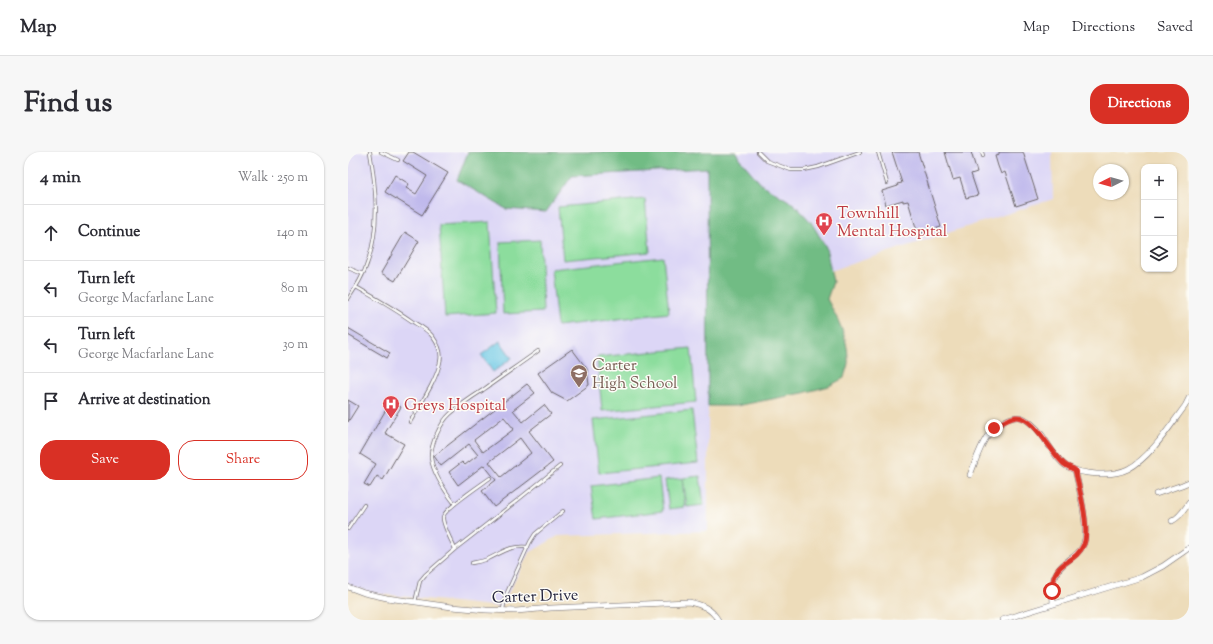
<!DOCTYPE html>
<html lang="en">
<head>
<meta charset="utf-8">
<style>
	body { margin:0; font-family:"Sorts Mill Goudy",serif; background:#f7f7f7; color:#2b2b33 }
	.controls { position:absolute; right:12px; top:12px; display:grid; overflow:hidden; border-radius:8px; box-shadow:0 1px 3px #0004 }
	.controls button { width:36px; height:36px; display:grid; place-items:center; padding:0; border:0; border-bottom:1px solid #e1e1e2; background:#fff; color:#2b2b33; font:20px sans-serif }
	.compass { position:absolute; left:745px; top:12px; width:36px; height:36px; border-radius:50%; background:#fff; box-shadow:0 1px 3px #0004; rotate:264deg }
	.stop { position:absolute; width:12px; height:12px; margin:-9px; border:3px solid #d93025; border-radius:50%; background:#fff }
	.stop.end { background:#d93025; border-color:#fff; box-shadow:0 1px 4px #0008 }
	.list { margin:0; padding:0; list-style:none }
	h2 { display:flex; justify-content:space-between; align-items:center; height:52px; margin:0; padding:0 16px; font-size:17px }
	h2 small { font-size:13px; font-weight:400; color:#7c7c81 }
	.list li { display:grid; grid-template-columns:26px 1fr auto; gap:12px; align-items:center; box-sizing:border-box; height:56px; padding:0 16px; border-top:1px solid #e1e1e2 }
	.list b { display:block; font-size:15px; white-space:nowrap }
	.list p { margin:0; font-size:13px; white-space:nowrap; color:#7c7c81 }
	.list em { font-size:13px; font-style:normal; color:#7c7c81 }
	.actions { display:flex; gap:8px; padding:12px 16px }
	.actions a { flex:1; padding:9px 0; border:1px solid #d93025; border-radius:16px; text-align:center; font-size:14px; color:#d93025 }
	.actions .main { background:#d93025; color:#fff }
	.icon { flex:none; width:22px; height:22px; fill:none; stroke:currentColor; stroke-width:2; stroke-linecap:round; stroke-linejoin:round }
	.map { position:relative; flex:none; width:841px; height:468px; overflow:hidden; border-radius:16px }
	header { display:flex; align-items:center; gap:24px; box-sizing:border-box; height:56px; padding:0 20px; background:#fff; border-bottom:1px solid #e1e1e2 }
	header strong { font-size:19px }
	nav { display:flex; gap:22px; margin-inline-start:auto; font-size:14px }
	.intro { display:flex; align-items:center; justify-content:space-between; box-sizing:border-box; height:96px; padding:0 24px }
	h1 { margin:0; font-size:28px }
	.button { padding:10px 18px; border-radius:16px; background:#d93025; color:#fff; font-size:14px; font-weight:700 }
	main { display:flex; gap:24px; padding:0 24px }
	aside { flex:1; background:#fff; border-radius:16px; box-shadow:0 1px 3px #0004 }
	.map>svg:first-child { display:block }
	.built { fill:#dcd6f6 }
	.green { fill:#8cdd9d; stroke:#57806c }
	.forest { fill:#71bc84; stroke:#4a6f60 }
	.water { fill:#66c6e4; stroke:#447490 }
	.building { fill:#c0b9ec; fill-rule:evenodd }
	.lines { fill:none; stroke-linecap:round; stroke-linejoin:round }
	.lane-casing { stroke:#696367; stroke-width:4 }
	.street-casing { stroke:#696367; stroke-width:6 }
	.lane { stroke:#fff; stroke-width:2.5 }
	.street { stroke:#fff; stroke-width:5 }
	.route { stroke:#d93025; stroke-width:5 }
	.labels { text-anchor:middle; stroke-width:3; stroke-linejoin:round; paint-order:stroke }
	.health-label { font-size:16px; fill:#be3a42; stroke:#fdfcf7; text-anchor:start }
	.education-label { font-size:16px; fill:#785e54; stroke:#fdfcf7; text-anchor:start }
	.street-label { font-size:16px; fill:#22223b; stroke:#fdfcf7 }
</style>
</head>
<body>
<header>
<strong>Map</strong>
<nav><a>Map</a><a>Directions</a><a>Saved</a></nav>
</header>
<div class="intro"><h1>Find us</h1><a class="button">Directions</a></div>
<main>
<aside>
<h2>4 min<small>Walk · 250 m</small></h2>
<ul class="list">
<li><svg class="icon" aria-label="ahead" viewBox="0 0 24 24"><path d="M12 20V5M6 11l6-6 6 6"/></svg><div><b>Continue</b></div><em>140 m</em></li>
<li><svg class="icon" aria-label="left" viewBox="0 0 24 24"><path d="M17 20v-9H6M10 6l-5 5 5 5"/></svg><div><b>Turn left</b><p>George Macfarlane Lane</p></div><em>80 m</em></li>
<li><svg class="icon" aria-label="left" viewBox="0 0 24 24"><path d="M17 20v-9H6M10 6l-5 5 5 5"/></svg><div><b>Turn left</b><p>George Macfarlane Lane</p></div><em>30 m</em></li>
<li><svg class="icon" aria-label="arrive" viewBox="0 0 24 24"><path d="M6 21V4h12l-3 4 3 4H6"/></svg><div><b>Arrive at destination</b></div></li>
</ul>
<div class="actions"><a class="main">Save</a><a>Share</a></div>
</aside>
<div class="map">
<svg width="841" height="468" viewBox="0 0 841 468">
	<rect width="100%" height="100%" fill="#fdfcf7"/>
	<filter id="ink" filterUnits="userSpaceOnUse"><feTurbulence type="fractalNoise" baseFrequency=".025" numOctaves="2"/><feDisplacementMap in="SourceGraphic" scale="8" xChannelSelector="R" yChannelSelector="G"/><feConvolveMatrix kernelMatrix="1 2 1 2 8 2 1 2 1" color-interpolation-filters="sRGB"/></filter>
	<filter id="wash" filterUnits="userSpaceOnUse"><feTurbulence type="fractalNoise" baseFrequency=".012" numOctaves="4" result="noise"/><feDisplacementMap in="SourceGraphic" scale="16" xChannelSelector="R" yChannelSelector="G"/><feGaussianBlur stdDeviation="0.9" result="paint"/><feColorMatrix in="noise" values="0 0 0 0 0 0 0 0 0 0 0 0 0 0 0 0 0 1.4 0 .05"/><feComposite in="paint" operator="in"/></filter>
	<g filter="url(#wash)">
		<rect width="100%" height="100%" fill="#eddcba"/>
		<!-- built -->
		<path class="built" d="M0,0H704L705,47L413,141L360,142V379L210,384L181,401L153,455L23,441L0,433Z"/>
		<!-- green -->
		<path class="green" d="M297,47L302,100L215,108L210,55Z
			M142,70L148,161L97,165L91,73Z
			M192,88L195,160L155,162L152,90Z
			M315,105L321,161L209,174L203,117Z
			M343,196L348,250L254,259L249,205Z
			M344,258L350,311L251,321L245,268Z
			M352,324L356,353L339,355L335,326Z
			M311,326L315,359L248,367L243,334Z
			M334,326L337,355L321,357L317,328Z"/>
		<!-- forest -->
		<path class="forest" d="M120,0H388L391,6L413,32L446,52L463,70L478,95L485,130L479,147C489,166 500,185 500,207C501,213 497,220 496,226L481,234L455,241L388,254H360L359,16L224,24L198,60L158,57L109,28Z"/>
		<!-- water -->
		<path class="water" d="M152,189L164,206L145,220L133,203Z"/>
		<g id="blocks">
			<!-- building -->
			<path class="building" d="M61,0H65L100,21L74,63L37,40L47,23L61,32L58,36L68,42L79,24L55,9Z
				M544,0H570L593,75L570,82L560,49L555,50V48L538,53L534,39L550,34L549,32L554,31Z
				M597,0H623L629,20L623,22L630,43L618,46L612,26L605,28Z
				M651,0H675L690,47L668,54L657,20L653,22L650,14L647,4L651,3Z
				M57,80L71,89L47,129L33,121Z
				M0,176L42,201L39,206L0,183Z
				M224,197L239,217L241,233L219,249L204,241L190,221Z
				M179,232L187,241L165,258L175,270L196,253L203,262L181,279L205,310L146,355L134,339L148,328L136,313L110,333L101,320L114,310L117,313L130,303L121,292L93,314L86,304ZM156,265L166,277L135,300L126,288ZM172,286L183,301L153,325L141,310Z
				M0,248L10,254L0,270Z
				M43,249L53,255L37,281L56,292L35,328L29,324L22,335L16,332L28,312L12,302Z"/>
		</g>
	</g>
	<g filter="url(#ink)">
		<use href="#blocks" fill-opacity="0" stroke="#696367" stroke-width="1"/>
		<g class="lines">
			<!-- lane casing -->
			<g class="lane-casing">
				<path id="lane" d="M33,0L50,8
					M410,0L419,9L443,18H456L470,15L512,0
					M530,0L539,31
					M634,0L635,4
					M0,116L15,122
					M8,135C27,146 47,157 65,170C72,174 80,178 85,185C90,192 94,202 92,210C89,228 71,254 62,270
					M0,147C8,135 16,123 20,109C32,75 28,35 22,0
					M107,352C97,339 85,322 83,306C82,293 93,270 102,262C112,253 124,245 135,238C153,225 172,212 190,199
					M0,377L16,353
					M107,397C104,390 94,372 95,365C96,357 134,332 142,326
					M124,411C129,410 135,409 140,407C155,400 162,393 180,395
					M67,450L72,429L77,423L107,397L171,347L212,314
					M155,458L157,445L182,390L187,382L215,359"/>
			</g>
			<!-- street casing -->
			<g class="street-casing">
				<path id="street" d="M622,323C627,311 631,297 638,286C643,278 659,264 670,265C678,265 689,276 694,283C701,293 707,306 718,314C733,323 764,325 780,317C802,306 822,274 837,254L841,246
					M808,342L834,333L841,330
					M824,369C832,365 836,358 841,351
					M0,435L16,441L39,446L104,455L138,458L168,459L203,456L341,450C354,453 363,456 370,468
					M705,452C704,429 703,421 722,407C728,403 734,398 736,391C741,375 731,335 727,318
					M654,468L794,425L815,414L841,396"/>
			</g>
			<!-- lane -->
			<use href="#lane" class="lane"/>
			<!-- street -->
			<use href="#street" class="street"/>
		</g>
	</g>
	<g class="lines" filter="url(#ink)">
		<!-- route -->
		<path class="route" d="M646,276C652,272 660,266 668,265C685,263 704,302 716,312C719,315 724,316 727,318C731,335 742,376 736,392C726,415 705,405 704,439"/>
	</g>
	<!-- icons -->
	<defs>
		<g id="hospital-pin" transform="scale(0.9)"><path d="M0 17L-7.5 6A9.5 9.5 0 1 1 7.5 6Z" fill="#e0444e" stroke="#fdfcf7"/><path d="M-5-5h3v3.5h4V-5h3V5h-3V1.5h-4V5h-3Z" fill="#fff"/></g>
		<g id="school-pin" transform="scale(0.9)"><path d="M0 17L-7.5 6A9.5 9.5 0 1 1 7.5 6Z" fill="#8d6e63" stroke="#fdfcf7"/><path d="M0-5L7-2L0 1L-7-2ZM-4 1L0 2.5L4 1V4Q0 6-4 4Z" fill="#fff"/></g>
	</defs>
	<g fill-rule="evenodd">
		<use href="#hospital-pin" x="476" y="69"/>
		<use href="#school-pin" x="231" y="221"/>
		<use href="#hospital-pin" x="43" y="252"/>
	</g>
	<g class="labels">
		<!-- health labels -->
		<g class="health-label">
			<text x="489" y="66">Townhill<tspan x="489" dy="18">Mental Hospital</tspan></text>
			<text x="56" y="258">Greys Hospital</text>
		</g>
		<!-- education labels -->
		<g class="education-label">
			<text x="244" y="218">Carter<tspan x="244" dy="18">High School</tspan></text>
		</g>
		<!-- street labels -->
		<g class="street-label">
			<text transform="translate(187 443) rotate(-2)" y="6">Carter Drive</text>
		</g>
	</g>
</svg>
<div class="controls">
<button>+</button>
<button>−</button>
<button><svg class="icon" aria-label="layers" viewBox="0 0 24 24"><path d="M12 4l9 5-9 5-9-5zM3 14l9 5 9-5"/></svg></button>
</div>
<svg class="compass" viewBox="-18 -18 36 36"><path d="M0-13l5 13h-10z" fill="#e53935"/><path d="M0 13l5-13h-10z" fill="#7c7c81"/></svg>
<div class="stop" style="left:704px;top:439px"></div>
<div class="stop end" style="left:646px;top:276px"></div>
</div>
</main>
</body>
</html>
